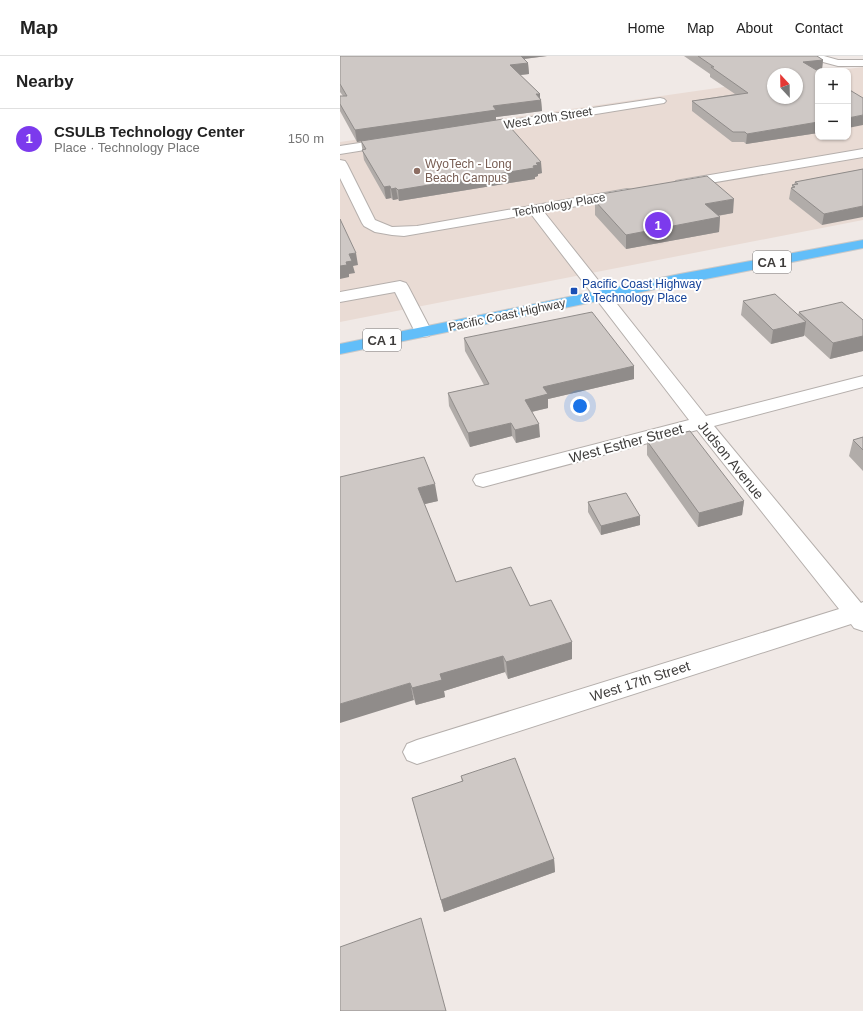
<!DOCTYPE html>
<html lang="en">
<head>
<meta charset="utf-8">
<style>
	body { margin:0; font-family:Arial,sans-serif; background:#f6f6f6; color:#222 }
	.controls { position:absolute; right:12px; top:12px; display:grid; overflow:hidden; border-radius:8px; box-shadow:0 1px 3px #0004 }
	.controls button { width:36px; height:36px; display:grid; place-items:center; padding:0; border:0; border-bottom:1px solid #e0e0e0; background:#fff; color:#222; font:20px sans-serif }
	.compass { position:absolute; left:427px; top:12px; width:36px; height:36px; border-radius:50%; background:#fff; box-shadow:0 1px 3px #0004; rotate:338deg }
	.you { position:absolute; left:240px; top:350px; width:14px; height:14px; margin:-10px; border:3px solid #fff; border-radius:50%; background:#1a73e8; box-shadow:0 0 0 6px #1a73e833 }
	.badge { display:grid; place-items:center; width:26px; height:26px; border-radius:50%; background:#7c3aed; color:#fff; font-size:13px; font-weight:700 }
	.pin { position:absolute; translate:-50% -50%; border:2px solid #fff; box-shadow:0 1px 4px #0006 }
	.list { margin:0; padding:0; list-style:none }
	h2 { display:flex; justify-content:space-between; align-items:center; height:52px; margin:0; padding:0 16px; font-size:17px }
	h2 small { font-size:13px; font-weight:400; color:#767676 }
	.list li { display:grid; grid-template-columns:26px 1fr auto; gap:12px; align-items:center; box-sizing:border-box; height:60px; padding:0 16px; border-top:1px solid #e0e0e0 }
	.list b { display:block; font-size:15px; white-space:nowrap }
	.list p { margin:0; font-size:13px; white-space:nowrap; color:#767676 }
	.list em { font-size:13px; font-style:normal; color:#767676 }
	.map { position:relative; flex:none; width:523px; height:955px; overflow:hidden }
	header { display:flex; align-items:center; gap:24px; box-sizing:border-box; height:56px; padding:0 20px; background:#fff; border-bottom:1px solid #e0e0e0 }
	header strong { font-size:19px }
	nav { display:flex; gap:22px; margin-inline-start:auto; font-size:14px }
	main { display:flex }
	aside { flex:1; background:#fff }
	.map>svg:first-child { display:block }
	.built { fill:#e9dbd4 }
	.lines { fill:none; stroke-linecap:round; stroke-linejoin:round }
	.minor-casing { stroke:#b5afac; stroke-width:2 }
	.highway-casing { stroke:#c9c8c8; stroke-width:2 }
	.minor { fill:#fff; fill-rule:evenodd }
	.highway { fill:#62bef9; fill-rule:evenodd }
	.wall { fill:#b1aca9 }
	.shaded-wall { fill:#908c8a }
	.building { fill:#cec8c5; stroke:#908c8a; fill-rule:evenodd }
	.education-dot { fill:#8d6e63; stroke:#fff; stroke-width:1.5 }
	.transit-dot { fill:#1a4fb4; stroke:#fff; stroke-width:1.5 }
	.labels { text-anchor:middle; stroke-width:4; stroke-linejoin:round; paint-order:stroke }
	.far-street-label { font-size:12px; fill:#3e3c3b; stroke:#fff }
	.far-education-label { font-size:12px; fill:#785e54; stroke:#fff; text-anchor:start }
	.far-transit-label { font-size:12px; fill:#164399; stroke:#fff; text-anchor:start }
	.shield { fill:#fff; stroke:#787676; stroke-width:1 }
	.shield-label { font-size:13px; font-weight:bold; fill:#3e3c3b }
	.street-label { font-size:14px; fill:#3e3c3b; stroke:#fff }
</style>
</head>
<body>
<header>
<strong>Map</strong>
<nav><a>Home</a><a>Map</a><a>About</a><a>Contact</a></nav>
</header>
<main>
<aside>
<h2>Nearby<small></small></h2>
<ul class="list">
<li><span class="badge">1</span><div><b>CSULB Technology Center</b><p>Place · Technology Place</p></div><em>150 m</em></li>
</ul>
</aside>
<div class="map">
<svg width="523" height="955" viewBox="0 0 523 955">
	<rect width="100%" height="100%" fill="#f0e9e6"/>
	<!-- built -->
	<path class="built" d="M523,11V164L0,266V86L433,24V42H457L478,17V81H508V15H492Z"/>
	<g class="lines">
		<!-- minor casing -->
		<g class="minor-casing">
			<path id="minor" d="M467,0H484L498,4H523V10H498L468,2Z
				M320,42L324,43L326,45L324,47L138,77L134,76L132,73L134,70L138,69Z
				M52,82L56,83L58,86L56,89L0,98V90Z
				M523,93V101L341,132L336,131L334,128L336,125L341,124Z
				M0,104L5,105L7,108L35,164L52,171L77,170L287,133L292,134L294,137L292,140L287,141L204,156L366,360L523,320V331L374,370L521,547L523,546V575L514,572L511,568L77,708L67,704L63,696L67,688L77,684L499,553L357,374L143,431L136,429L133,424L136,419L349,364L191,158L64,180L52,179L35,176L24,170L22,167L0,122Z
				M60,225L66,227L68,230L92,276L89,280L83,281L77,280L55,236L0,246V236Z"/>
		</g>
		<!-- highway casing -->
		<g class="highway-casing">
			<path id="highway" d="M523,184V192L340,228L0,298V288L340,218Z"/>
		</g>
		<!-- minor -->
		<use href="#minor" class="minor"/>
		<!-- highway -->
		<use href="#highway" class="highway"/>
	</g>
	<!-- wall -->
	<path class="wall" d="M0,0H207L184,3L188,7L189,18L180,19L200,38V42L201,44L202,55L156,61V64L202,117L198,118V120L195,121V123L59,145L58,143L53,144L51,142L46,143L24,104L21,85L17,86L0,55V40H3L0,36Z
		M344,0H478V1L483,4L482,13L476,14L478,15V77L406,88L404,86H392L352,55V45L395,38L370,21V18Z
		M523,113L482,169L449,143L451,132H452V129L454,128L455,126Z
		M261,138L393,157L378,160L380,161L379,176L286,193L255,159V145L257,144V141H261Z
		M403,245L458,259L459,256L523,264V295L490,303L464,279V280L431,288L401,259Z
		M124,282L294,310V323L208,343V352L192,356L200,381L176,387L172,380L130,391L109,350L108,337L144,329L125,295Z
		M523,381V415L509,400L513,384Z
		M307,385L404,445L402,459L358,471L307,399Z
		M0,421L98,445L84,448L116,526L190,550L232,586V603L168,623L165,616L104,635L105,641L76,649Z
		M248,446L300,469L261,479L248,456Z
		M121,720L214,803L215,816L104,856L72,742L122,726Z"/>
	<!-- shaded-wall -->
	<path class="shaded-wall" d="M174,0H207L175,4Z
		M473,0H478V4H483L482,13L462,16L463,6Z
		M188,7L189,18L171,20L170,9Z
		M196,38H200V44H201L202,55L156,61V65L17,86L15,74L153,50Z
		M523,59V69L508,72V62Z
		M478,66V77L406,88L407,78Z
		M201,106L202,117L198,118V120L195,121V123L59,145L58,134L193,110L196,107Z
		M50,130L51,142L46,143L44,131Z
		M56,132L58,143L53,144L51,133Z
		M394,143L393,157L364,162L365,148Z
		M523,150V161L482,169L484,158Z
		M380,161L379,176L286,193V179Z
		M16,197L18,209L13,210L15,217L9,218V221L0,223V210L6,206L9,198Z
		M466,266L464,280L431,288L433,274Z
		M523,280V295L490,303L493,287Z
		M294,310V323L208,343V352L186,357L185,344L203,331Z
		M171,367L172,380L130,391L128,377Z
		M199,368L200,381L176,387L175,374Z
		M95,428L98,445L81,449L78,432Z
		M404,445L402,459L358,471L359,457Z
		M300,460V469L261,479V470Z
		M232,586V603L168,623L166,606Z
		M163,600L165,616L104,635L105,641L76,649L72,632L100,618Z
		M70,627L74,644L0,667V648Z
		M214,803L215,816L104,856L101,844Z"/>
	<!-- building -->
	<path class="building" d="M0,0H181L188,7L170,9L200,38H196L201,44L153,50L156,54L15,74L0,48V40H7L0,28Z
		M358,0H477L483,4L463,6L478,15V66L407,78L405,76H393L352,45L408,37L371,11H374ZM433,18H457V42H433Z
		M508,33L523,42V59L508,62Z
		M163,63L201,106L196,107L198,109L193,110L194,112L58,134L56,132L51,133L50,130L44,131L22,94L26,93L21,85Z
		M523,113V150L484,158L451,132L455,131L452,129L458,128L455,126Z
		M367,120L394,143L365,148L380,161L286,179L255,145L260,144L257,141L263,140L261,138Z
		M0,163L16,197L9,198L12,205L6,206L7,209L0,210Z
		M435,238L466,266L433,274L403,245Z
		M502,246L523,264V280L493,287L459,256Z
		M252,256L294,310L203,331L208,338L185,344L199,368L175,374L171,367L128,377L108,337L149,328L124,282Z
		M350,375L404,445L359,457L307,385Z
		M523,381V394L513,384Z
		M84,401L95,428L78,432L116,526L171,511L190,550L211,544L232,586L166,606L163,600L100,618L102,624L72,632L70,627L0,648V421Z
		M286,437L300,460L261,470L248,446Z
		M175,702L214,803L101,844L72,742L123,725L121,720Z
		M81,862L106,955H0V891Z"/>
	<!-- markers -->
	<circle class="education-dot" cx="77" cy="115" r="4"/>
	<rect class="transit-dot" x="230" y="231" width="8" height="8" rx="2"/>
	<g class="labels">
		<!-- far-street labels -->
		<g class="far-street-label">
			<text transform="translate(208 62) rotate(-9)" y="4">West 20th Street</text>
			<text transform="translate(219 149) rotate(-10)" y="4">Technology Place</text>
			<text transform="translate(167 259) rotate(-12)" y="4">Pacific Coast Highway</text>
		</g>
		<!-- far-education labels -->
		<g class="far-education-label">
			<text x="85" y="112">WyoTech - Long<tspan x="85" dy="14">Beach Campus</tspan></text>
		</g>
		<!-- far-transit labels -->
		<g class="far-transit-label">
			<text x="242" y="232">Pacific Coast Highway<tspan x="242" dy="14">&amp; Technology Place</tspan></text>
		</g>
		<!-- shield labels -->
		<g class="shield">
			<rect x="413" y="195" width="38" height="22" rx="3"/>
			<rect x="23" y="273" width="38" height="22" rx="3"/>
		</g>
		<g class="shield-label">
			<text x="432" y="211">CA 1</text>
			<text x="42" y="289">CA 1</text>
		</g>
		<!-- street labels -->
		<g class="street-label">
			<text transform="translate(286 387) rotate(-15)" y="5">West Esther Street</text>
			<text transform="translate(391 404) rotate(51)" y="5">Judson Avenue</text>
			<text transform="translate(300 625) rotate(-18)" y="5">West 17th Street</text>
		</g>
	</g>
</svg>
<div class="controls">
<button>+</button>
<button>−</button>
</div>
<svg class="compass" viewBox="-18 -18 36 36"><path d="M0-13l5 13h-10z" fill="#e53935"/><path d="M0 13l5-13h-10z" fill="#767676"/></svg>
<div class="you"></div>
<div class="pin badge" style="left:318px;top:169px">1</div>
</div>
</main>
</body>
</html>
